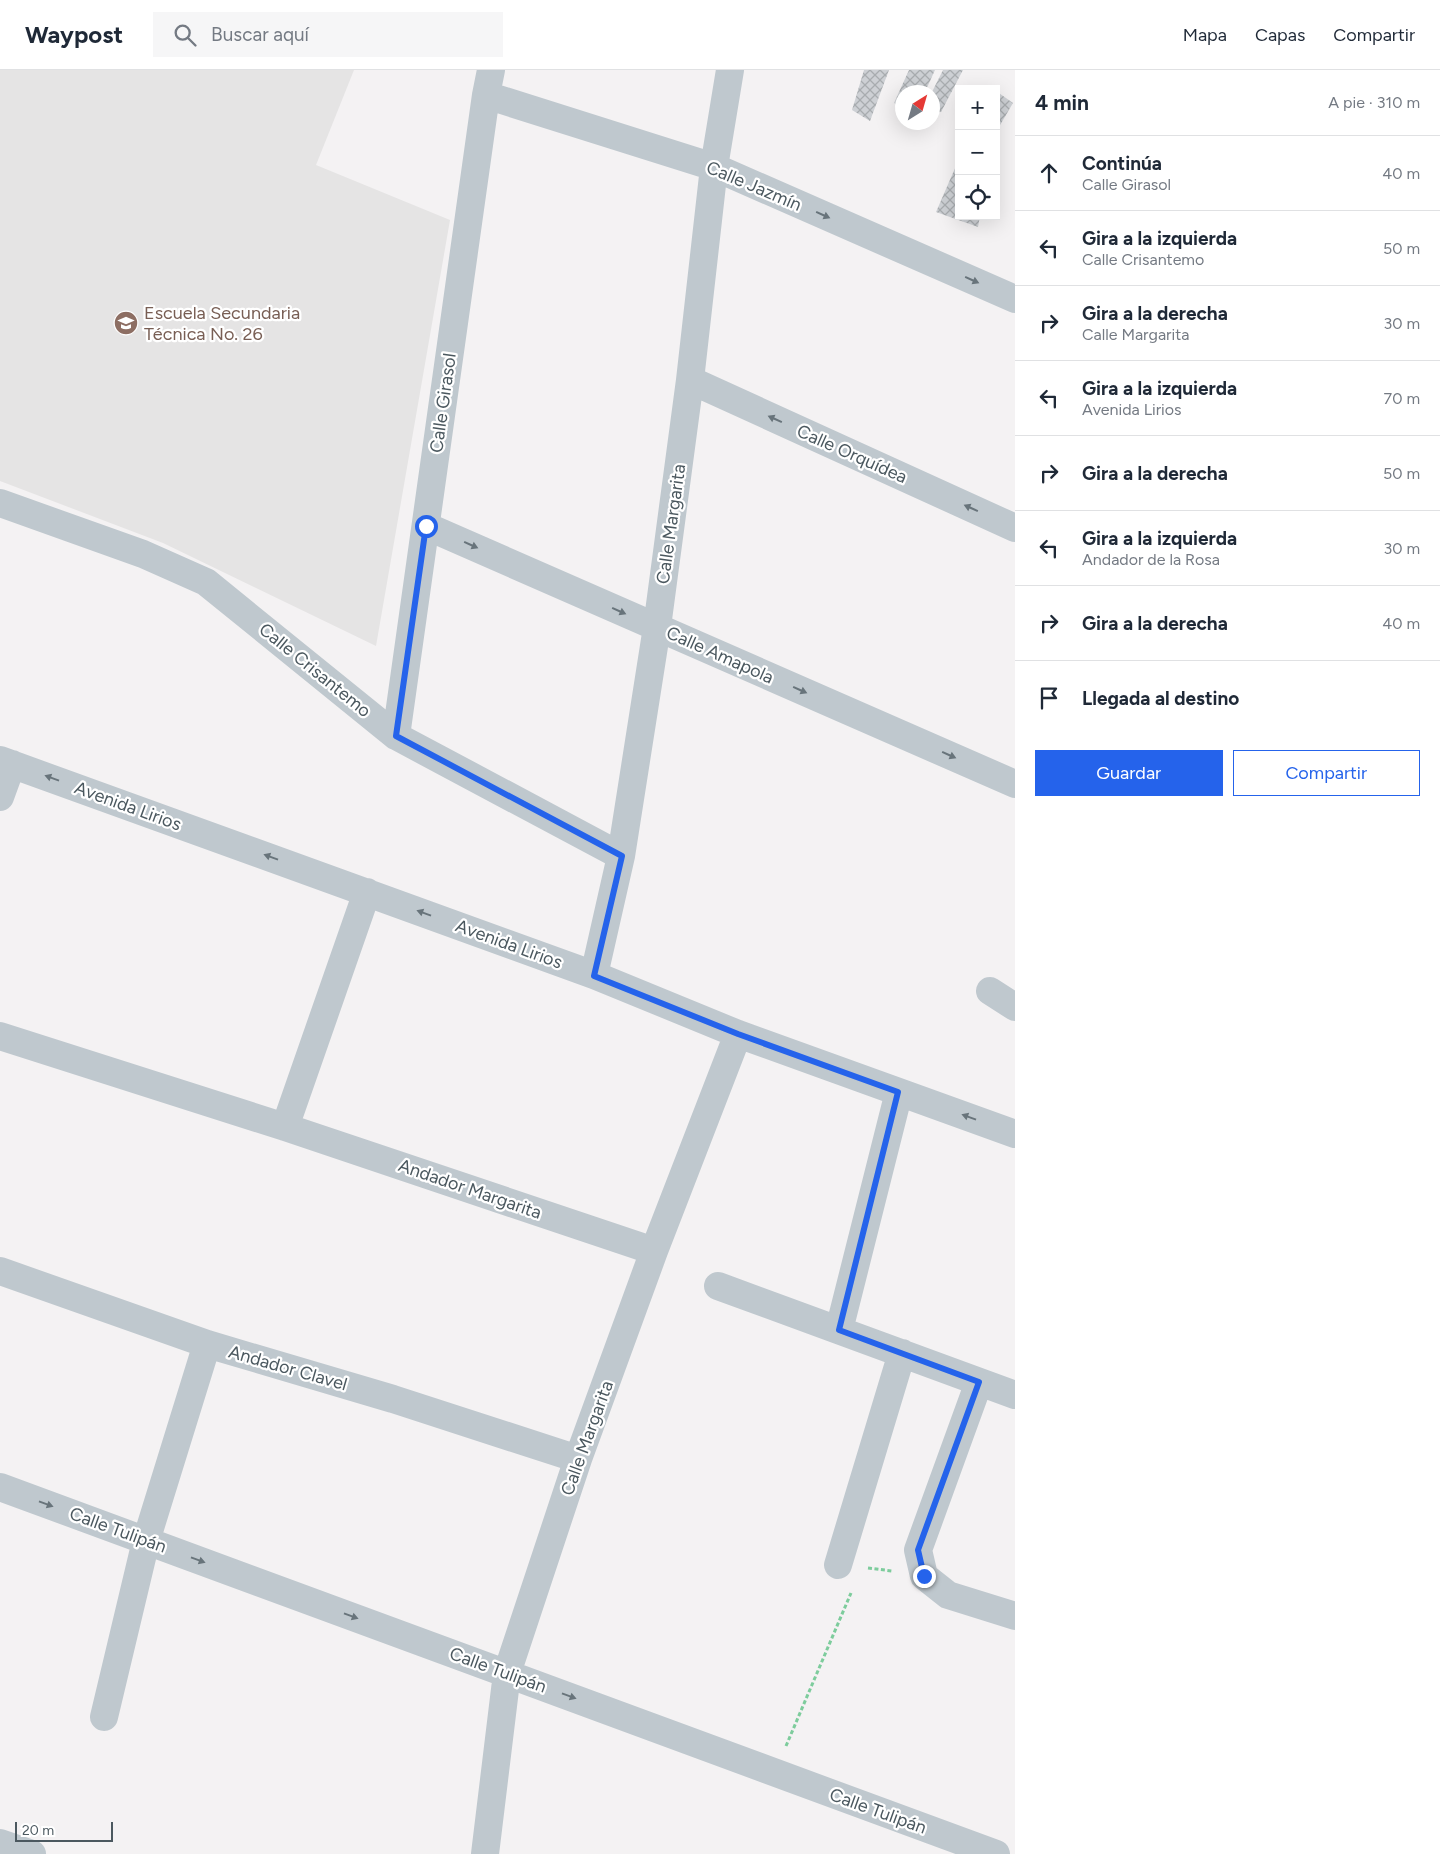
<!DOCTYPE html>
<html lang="es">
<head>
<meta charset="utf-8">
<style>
	body { margin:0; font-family:Figtree,sans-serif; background:#f6f6f7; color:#1f2937 }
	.controls { position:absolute; right:15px; top:15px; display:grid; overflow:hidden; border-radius:0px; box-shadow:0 5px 20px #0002 }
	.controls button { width:45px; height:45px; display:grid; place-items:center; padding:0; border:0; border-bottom:1px solid #e0e1e3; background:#fff; color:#1f2937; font:25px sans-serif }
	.compass { position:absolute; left:895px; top:15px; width:45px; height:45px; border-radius:50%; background:#fff; box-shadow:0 5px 20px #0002; rotate:37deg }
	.scale { position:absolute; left:15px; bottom:12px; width:98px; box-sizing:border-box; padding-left:5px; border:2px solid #4b585f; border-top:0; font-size:14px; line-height:18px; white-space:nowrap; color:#4b585f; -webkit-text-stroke:4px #fff; paint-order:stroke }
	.stop { position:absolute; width:15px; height:15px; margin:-11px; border:4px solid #2563eb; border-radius:50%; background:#fff }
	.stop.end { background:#2563eb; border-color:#fff; box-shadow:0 1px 5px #0008 }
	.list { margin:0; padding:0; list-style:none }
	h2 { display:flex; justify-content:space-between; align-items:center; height:65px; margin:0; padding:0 20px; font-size:21px }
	h2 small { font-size:16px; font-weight:400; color:#747a83 }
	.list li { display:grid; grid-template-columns:32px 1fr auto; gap:15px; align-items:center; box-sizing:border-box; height:75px; padding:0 20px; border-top:1px solid #e0e1e3 }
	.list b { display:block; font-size:19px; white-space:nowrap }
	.list p { margin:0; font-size:16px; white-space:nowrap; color:#747a83 }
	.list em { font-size:16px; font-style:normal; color:#747a83 }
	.actions { display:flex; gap:10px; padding:15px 20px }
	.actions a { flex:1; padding:11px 0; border:1px solid #2563eb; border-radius:0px; text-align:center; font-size:18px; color:#2563eb }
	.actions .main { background:#2563eb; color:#fff }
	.icon { flex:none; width:28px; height:28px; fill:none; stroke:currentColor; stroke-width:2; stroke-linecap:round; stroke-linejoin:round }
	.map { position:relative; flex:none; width:1015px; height:1784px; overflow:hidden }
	header { display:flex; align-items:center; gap:30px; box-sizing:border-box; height:70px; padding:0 25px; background:#fff; border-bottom:1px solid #e0e1e3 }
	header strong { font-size:24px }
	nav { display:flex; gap:28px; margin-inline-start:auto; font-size:18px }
	.search { width:350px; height:45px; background:#f6f6f7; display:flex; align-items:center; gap:12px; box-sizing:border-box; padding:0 18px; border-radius:0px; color:#747a83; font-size:19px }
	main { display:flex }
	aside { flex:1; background:#fff }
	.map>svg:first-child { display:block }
	.education { fill:#e5e4e4 }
	.building { fill:url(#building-cross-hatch) }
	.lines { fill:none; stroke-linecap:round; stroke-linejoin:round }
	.path { stroke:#7dcc9c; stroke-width:3; stroke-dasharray:4 2.5; stroke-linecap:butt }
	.minor { stroke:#bfc8ce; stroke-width:28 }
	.oneway { fill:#68747b }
	.route { stroke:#2563eb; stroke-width:6 }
	.labels { text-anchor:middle; stroke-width:4.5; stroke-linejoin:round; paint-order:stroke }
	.street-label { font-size:18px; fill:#4b585f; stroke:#fff }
	.education-label { font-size:18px; fill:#785e54; stroke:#fff; text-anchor:start }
</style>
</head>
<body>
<header>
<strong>Waypost</strong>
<div class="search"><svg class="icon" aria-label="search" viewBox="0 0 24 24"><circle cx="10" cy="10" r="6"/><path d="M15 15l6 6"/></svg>Buscar aquí</div>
<nav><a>Mapa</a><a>Capas</a><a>Compartir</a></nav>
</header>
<main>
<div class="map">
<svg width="1015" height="1784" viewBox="0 0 1015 1784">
	<defs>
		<pattern id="building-cross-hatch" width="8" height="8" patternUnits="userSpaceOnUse" patternTransform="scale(1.25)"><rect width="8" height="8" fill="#cdd0d4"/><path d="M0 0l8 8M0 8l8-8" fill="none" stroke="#a8acaf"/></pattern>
	</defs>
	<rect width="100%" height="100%" fill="#f4f2f3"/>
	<!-- education -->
	<path class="education" d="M0,0H354L316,95L450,150L376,576L163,473L0,411Z"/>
	<!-- building -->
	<path class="building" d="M864,0H889L870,51L852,40Z
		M909,0H935L925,22H902V36L894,33Z
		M943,0H963L941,42L932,43V22Z
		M996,21L1013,33L996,62Z
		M959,89V146H980L978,157L936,142Z"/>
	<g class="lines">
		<!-- path -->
		<path class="path" d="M868,1498L892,1501
			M786,1676L851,1523"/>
		<!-- minor -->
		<path class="minor" d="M486,25L714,97L1015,229
			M690,310L1015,458
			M0,433L143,484L206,512L396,666L621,786
			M426,456L1015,714
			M396,666L486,25L491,0
			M0,690L594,905L738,964L1015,1064
			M0,727L12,694
			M594,905L621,786L657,557L690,310L714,97L730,0
			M990,921L1015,937
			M0,966L285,1057L654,1181
			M285,1057L367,822
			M0,1201L207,1274L393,1329L578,1389
			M718,1216L1015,1325
			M839,1260L899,1022
			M979,1312L918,1480L924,1506L948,1525L1015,1546
			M0,1417L996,1784
			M838,1495L902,1283
			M104,1647L146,1471L207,1274
			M0,1773L32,1784
			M485,1784L507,1603L578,1389L654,1181L738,964"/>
	</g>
	<!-- one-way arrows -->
	<defs><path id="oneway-solid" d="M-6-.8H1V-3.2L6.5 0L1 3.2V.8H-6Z" transform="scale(1.25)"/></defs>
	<g class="oneway">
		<use href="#oneway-solid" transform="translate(823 145) rotate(24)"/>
		<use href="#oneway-solid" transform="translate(972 210) rotate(24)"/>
		<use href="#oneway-solid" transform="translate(775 349) rotate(-156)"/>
		<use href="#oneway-solid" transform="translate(971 438) rotate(-156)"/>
		<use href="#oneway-solid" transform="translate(471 475) rotate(24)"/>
		<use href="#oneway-solid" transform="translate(619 541) rotate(24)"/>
		<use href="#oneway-solid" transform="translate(800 620) rotate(24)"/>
		<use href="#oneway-solid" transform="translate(949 685) rotate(24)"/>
		<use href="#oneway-solid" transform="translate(52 708) rotate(-160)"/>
		<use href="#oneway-solid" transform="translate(271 787) rotate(-160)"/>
		<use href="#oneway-solid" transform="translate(424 843) rotate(-160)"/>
		<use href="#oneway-solid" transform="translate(969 1047) rotate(-160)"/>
		<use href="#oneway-solid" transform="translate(46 1434) rotate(20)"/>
		<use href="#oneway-solid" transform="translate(198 1490) rotate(20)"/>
		<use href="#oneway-solid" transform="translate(351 1546) rotate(20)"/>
		<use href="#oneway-solid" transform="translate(569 1626) rotate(20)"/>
	</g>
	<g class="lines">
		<!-- route -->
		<path class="route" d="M426,456L396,666L622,786L594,906L738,964L898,1022L839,1260L979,1312L918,1480L924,1506"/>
	</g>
	<!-- icons -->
	<defs>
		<g id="school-disc" transform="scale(1.25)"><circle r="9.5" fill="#8d6e63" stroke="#fff"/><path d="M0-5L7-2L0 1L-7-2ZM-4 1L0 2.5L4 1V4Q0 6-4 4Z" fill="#fff"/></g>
	</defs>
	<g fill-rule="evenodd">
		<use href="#school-disc" x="126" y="253"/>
	</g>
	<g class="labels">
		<!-- street labels -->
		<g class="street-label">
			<text transform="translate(754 116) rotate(23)" y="6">Calle Jazmín</text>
			<text transform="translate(443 333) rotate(-82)" y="6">Calle Girasol</text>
			<text transform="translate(852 384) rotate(24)" y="6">Calle Orquídea</text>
			<text transform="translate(671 454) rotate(-82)" y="6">Calle Margarita</text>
			<text transform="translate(720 585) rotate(24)" y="6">Calle Amapola</text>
			<text transform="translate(315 600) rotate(39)" y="6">Calle Crisantemo</text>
			<text transform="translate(128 736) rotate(20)" y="6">Avenida Lirios</text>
			<text transform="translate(509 874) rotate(20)" y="6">Avenida Lirios</text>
			<text transform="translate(470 1119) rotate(19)" y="6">Andador Margarita</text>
			<text transform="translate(288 1298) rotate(16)" y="6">Andador Clavel</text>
			<text transform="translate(587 1368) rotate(-70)" y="6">Calle Margarita</text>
			<text transform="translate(118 1460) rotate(20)" y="6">Calle Tulipán</text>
			<text transform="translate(498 1600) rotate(20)" y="6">Calle Tulipán</text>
			<text transform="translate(878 1741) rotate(20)" y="6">Calle Tulipán</text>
		</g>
		<!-- education labels -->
		<g class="education-label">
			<text x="144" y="249">Escuela Secundaria<tspan x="144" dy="21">Técnica No. 26</tspan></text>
		</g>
	</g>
</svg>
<div class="controls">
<button>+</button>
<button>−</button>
<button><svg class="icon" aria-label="locate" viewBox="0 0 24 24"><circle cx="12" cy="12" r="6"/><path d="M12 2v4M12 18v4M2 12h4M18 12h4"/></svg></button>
</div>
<svg class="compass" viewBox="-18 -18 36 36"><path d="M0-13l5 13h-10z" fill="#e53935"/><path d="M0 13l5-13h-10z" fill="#747a83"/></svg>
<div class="scale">20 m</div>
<div class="stop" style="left:426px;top:456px"></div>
<div class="stop end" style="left:924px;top:1506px"></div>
</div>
<aside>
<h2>4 min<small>A pie · 310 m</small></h2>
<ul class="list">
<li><svg class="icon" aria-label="ahead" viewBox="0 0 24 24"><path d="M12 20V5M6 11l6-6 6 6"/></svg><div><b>Continúa</b><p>Calle Girasol</p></div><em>40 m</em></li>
<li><svg class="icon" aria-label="left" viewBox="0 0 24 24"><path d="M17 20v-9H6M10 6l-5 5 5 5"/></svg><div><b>Gira a la izquierda</b><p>Calle Crisantemo</p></div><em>50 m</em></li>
<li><svg class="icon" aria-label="right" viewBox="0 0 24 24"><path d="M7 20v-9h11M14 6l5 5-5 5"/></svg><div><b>Gira a la derecha</b><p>Calle Margarita</p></div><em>30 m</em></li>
<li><svg class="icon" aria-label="left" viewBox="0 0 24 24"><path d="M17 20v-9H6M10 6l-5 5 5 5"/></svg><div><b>Gira a la izquierda</b><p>Avenida Lirios</p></div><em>70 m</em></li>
<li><svg class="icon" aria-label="right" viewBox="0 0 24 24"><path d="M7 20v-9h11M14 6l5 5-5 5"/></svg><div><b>Gira a la derecha</b></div><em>50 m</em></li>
<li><svg class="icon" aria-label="left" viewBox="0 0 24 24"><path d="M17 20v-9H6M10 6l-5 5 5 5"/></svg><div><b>Gira a la izquierda</b><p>Andador de la Rosa</p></div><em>30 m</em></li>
<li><svg class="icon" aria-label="right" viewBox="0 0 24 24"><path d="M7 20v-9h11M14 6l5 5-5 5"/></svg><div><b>Gira a la derecha</b></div><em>40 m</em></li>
<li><svg class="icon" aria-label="arrive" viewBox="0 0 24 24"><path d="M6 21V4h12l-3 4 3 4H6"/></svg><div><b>Llegada al destino</b></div></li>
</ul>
<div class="actions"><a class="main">Guardar</a><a>Compartir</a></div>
</aside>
</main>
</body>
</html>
